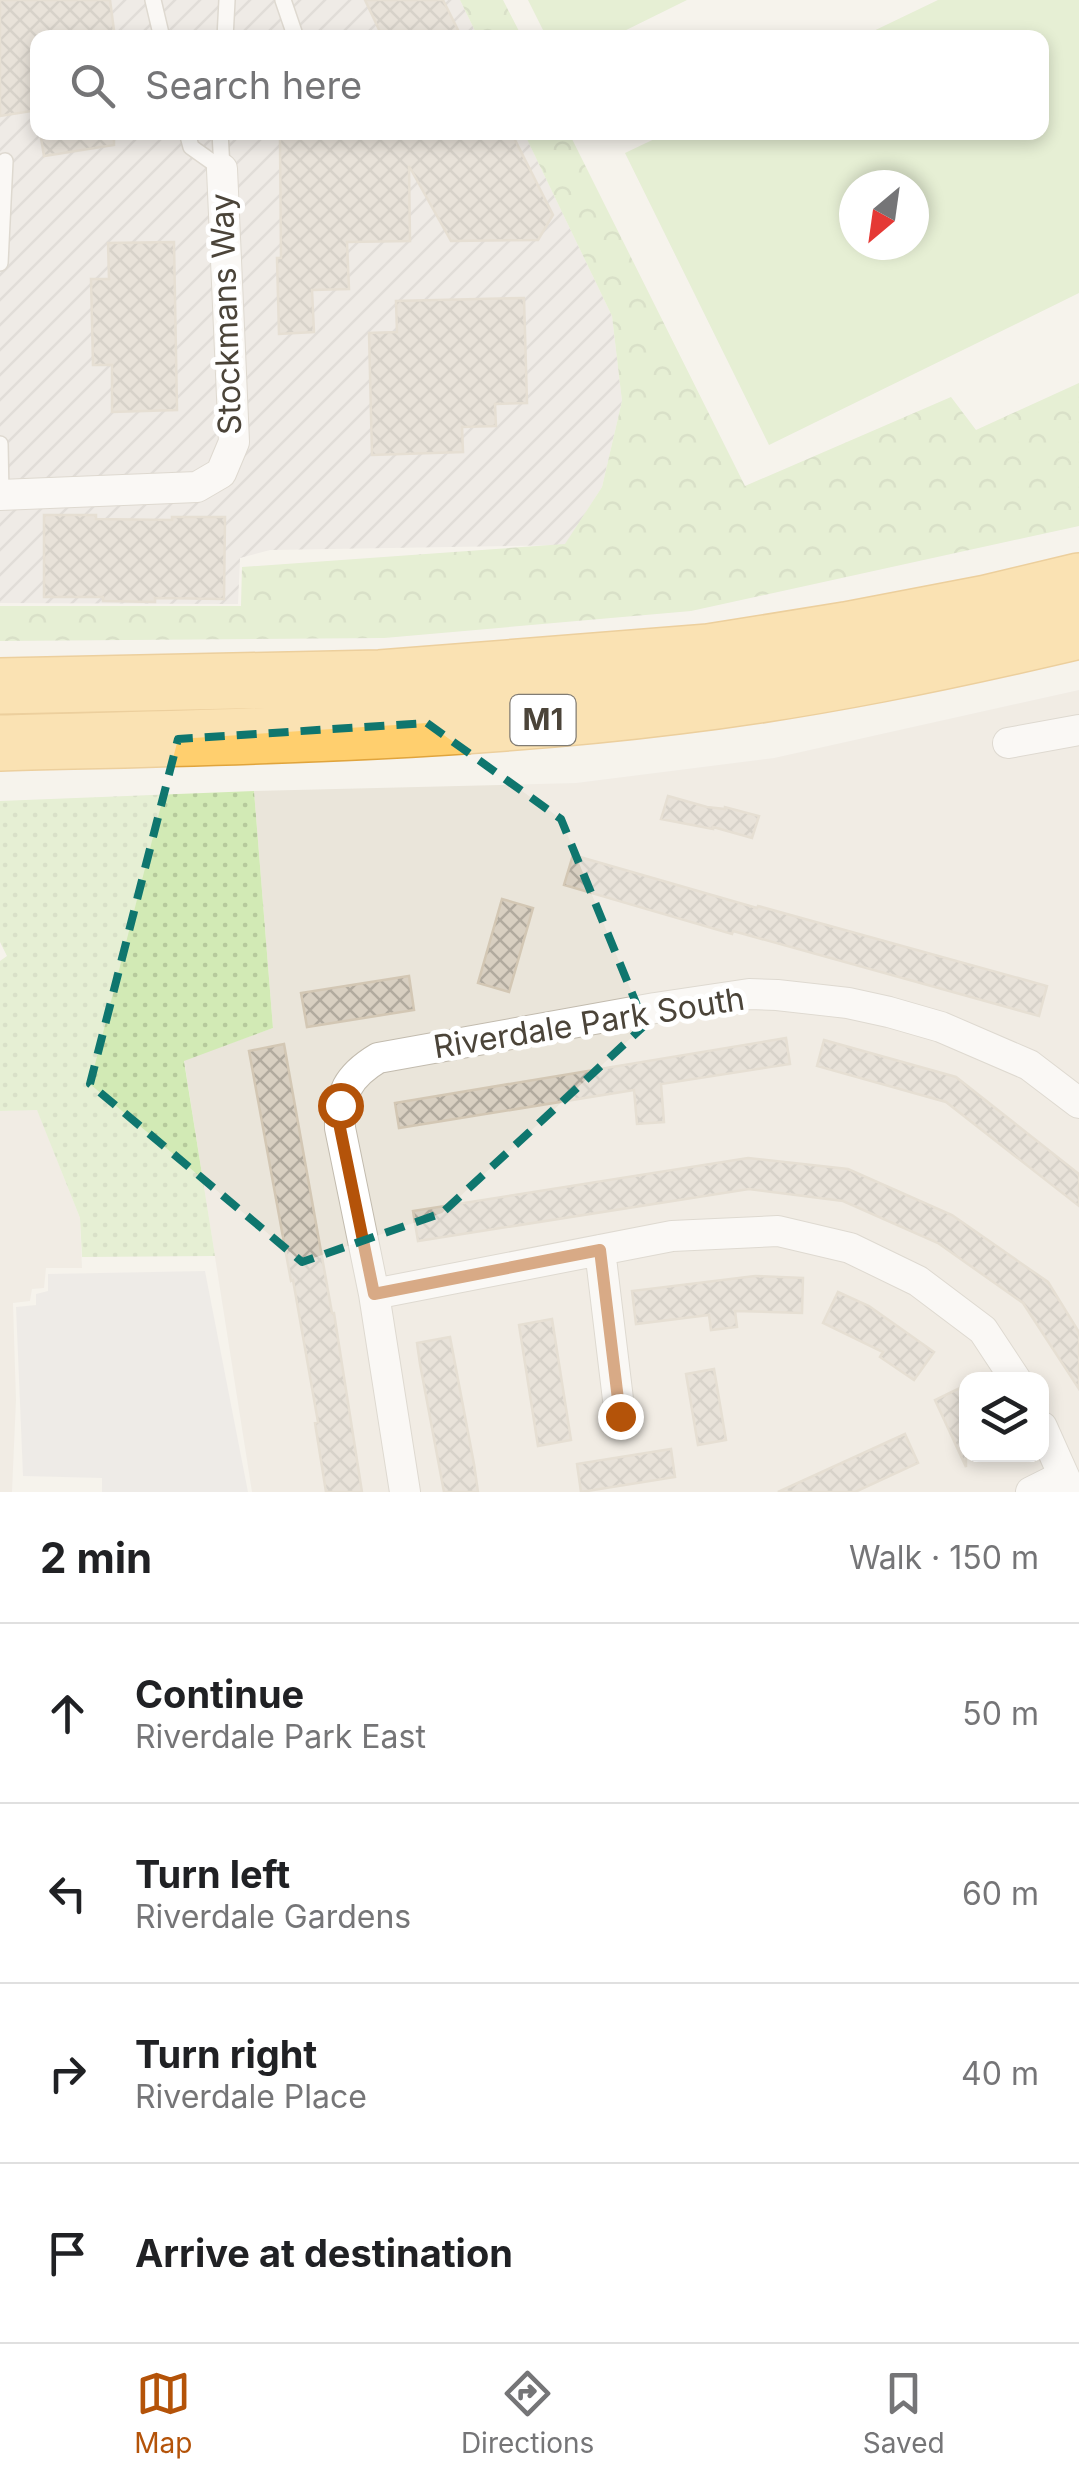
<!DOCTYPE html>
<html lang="en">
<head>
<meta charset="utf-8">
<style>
	body { margin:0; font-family:Inter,sans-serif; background:#f2f2f2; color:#202124 }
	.controls { position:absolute; right:30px; bottom:30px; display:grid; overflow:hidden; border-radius:20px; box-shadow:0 5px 15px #0003 }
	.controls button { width:90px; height:90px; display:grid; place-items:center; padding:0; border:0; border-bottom:2px solid #e0e0e0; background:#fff; color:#202124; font:50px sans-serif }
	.compass { position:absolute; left:839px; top:170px; width:90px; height:90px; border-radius:50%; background:#fff; box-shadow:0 5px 15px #0003; rotate:209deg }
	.stop { position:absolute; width:30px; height:30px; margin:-22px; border:8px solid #b45309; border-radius:50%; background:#fff }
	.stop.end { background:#b45309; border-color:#fff; box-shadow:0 2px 10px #0008 }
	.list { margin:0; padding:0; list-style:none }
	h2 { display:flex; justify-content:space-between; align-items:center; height:130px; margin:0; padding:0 40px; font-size:42px }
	h2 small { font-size:32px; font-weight:400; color:#757577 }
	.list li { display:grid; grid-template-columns:65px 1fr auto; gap:30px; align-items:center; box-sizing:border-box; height:180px; padding:0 40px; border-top:2px solid #e0e0e0 }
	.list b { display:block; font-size:38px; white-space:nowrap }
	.list p { margin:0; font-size:32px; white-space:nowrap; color:#757577 }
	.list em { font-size:32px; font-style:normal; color:#757577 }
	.icon { flex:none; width:55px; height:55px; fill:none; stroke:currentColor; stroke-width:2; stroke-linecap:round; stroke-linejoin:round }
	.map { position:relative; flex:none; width:1079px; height:1492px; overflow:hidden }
	.search { position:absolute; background:#fff; box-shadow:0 5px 15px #0003; left:30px; right:30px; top:30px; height:110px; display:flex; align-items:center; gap:25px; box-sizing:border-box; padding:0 35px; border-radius:20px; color:#757577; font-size:38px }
	.sheet { height:850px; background:#fff }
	nav { display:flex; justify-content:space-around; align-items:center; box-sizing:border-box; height:140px; border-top:2px solid #e0e0e0; background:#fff; font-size:28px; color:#757577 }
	nav a { display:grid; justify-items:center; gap:5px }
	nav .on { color:#b45309 }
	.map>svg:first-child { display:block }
	.residential { fill:#eae5da; fill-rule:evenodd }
	.industrial { fill:url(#industrial-furrows) }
	.grass { fill:url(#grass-dots) }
	.forest { fill:url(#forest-crowns) }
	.garden { fill:#d2eab5; fill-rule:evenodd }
	.parking { fill:#e5e3e0 }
	.building { fill:url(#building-cross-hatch); stroke:#d3c7b4; stroke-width:2.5 }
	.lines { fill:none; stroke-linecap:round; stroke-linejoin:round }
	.lane-casing { stroke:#c2bbae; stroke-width:18 }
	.street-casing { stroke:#c2bbae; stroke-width:32 }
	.highway-casing { stroke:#e0a43c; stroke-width:58 }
	.lane { stroke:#fff; stroke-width:15 }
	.street { stroke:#fff; stroke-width:30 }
	.highway { stroke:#ffcf6e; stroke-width:55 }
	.route { stroke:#b45309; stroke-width:12 }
	.marked { fill:none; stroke:#0f766e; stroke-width:8; stroke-dasharray:20 12; stroke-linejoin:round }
	.labels { text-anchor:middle; stroke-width:10; stroke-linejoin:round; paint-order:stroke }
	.shield { fill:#fff; stroke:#817c74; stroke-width:2.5 }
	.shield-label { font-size:30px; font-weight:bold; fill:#4b4439 }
	.street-label { font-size:32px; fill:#4b4439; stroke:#fff }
</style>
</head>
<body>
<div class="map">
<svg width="1079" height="1492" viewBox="0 0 1079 1492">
	<defs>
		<pattern id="industrial-furrows" width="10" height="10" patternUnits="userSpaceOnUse" patternTransform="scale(2.5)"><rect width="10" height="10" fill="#e6e2dd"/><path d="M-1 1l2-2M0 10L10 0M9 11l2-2" fill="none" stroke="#c7c3be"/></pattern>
		<pattern id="grass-dots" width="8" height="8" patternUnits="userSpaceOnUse" patternTransform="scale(2.5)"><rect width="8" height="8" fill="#d2eab5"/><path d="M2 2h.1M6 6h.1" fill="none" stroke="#b6ca9c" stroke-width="1.8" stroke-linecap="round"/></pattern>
		<pattern id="forest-crowns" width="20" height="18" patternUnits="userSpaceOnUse" patternTransform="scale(2.5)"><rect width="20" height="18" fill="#d2eab5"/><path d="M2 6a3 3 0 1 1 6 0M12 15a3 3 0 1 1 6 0" fill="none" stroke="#b6ca9c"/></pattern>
		<pattern id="building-cross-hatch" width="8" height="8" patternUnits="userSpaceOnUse" patternTransform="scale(2.5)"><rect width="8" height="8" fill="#d8cfc1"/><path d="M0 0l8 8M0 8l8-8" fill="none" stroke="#b1aa9e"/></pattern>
	</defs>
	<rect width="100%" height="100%" fill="#f6f3ec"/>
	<!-- residential -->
	<path class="residential" d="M1079,690V1492H252L184,1060L273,1028L254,791L576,783L774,758ZM966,1380H1042V1454H966Z
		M37,1109L80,1218L82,1268H46L44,1288L32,1289L30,1301L13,1303L16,1400L12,1492H0V1111Z"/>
	<!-- industrial -->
	<path class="industrial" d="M0,0H460L478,37L38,38V132L524,133L612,316L622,401L602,487L565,545L270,550L240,558L238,604L0,603Z"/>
	<!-- grass -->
	<path class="grass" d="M254,791L273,1028L184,1061L215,1256L82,1257L80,1218L37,1110L0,1111V961L7,956L0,942V801Z"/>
	<!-- forest -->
	<path class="forest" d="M460,0H503L522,37H478Z
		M524,133H569L745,486L951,397L976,430L1079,383V526L691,611L384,638L0,641V606H241L242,567L565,544L602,487L622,401L612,316Z"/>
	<!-- garden -->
	<path class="garden" d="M528,0H687L612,37L547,38Z
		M938,0H1079V293L769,445L625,153L667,133L1042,132V38L861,37ZM914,185V245H854V185Z"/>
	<!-- parking -->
	<path class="parking" d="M205,1271L248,1492H102V1478L23,1476L16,1307L36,1305V1294L48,1291V1274Z"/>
	<!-- building -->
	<path class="building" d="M0,0H110L115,38H38V110L0,116Z
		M365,0H443L462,38H383Z
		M40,132H114V145L44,156Z
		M428,132H511L553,215L538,240L451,241L409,166L410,241L347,242L349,289L312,290L314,332L279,334L277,258H281L280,139L431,138Z
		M174,242L177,410L112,412V365H93L91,279H109L108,243Z
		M524,298L527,403L495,404L496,426L462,427L463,452L372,455L369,333L397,332L396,301Z
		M44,515H96V519L172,520V517H225L224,599L155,598V602L103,601V597H44Z
		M668,796L707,807L725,809V807L759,816L752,838L713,827V829L661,819Z
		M573,855L757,908L758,906L1047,986L1039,1016L733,931L732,934L564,885Z
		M502,899L533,908L509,992L478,983Z
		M409,976L414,1010L307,1027L301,993Z
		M786,1038L790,1064L661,1084L664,1122L637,1124L634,1090L399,1128L395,1103Z
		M824,1040L956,1077L1079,1174V1206L946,1102L817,1066Z
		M284,1044L332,1313H334L362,1492H326L315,1423L318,1422L293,1280L291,1281L249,1051Z
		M748,1158L848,1169L952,1215L1048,1282L1079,1332V1389L1023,1303L938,1243L843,1201L749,1189L418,1241L413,1211Z
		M755,1276L803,1278L802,1313L735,1311L737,1327L711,1330L709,1315L636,1324L632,1291Z
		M838,1292L869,1306L934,1352L914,1380L880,1357L883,1352L823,1323Z
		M552,1319L571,1440L538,1446L519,1325Z
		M450,1337L474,1464L478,1492H444L420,1364L417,1343Z
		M714,1369L726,1440L698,1445L686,1374Z
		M966,1385V1467L935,1400Z
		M905,1434L918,1463L855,1492H778Z
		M671,1449L675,1477L581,1492L577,1464Z"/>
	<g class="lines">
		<!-- lane casing -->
		<g class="lane-casing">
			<path id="lane" d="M153,0L162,38
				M283,0L296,38
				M225,38L227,0
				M187,132L191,147L222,169
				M220,132L222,169
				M0,263L5,161
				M0,444L1,495"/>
		</g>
		<!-- street casing -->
		<g class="street-casing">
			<path id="street" d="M0,495L197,487L221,473L234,442L222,169
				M1008,743L1079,730
				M600,1250L620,1416
				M374,1294L672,1236L778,1231L850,1248L918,1281L983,1330L1016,1380
				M1042,1427L1071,1492
				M405,1492L374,1294L340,1128C339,1094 348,1076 378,1058L655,1008L749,994L777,995L848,1003L889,1012L941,1027L1029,1065L1079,1103
				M1031,1492L1063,1476"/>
		</g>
		<!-- highway casing -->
		<g class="highway-casing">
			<path id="highway" d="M0,686L380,678L709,652L846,630L987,603L1079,581
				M0,743C226,737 453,734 678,706C813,690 947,662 1079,631"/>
		</g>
		<!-- lane -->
		<use href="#lane" class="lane"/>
		<!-- street -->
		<use href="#street" class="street"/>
		<!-- highway -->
		<use href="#highway" class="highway"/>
	</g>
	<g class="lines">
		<!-- route -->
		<path class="route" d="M340,1105V1128L374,1294L600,1250L620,1416"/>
	</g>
	<!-- marked area -->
	<path d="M0 0H1079V1492H0ZM427,723L561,819L645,1025L442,1213L302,1262L90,1084L178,739Z" fill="#f6f3ec" fill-opacity=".55" fill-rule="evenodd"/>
	<path class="marked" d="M427,723L561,819L645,1025L442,1213L302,1262L90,1084L178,739Z"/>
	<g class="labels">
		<!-- shield labels -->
		<rect class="shield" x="510.5" y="695" width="65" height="50" rx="8"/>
		<g class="shield-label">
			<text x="543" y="730">M1</text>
		</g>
		<!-- street labels -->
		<g class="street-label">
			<text transform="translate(226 314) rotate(-92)" y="11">Stockmans Way</text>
			<text transform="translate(589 1023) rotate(-9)" y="11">Riverdale Park South</text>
		</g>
	</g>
</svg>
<div class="controls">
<button><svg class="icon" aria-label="layers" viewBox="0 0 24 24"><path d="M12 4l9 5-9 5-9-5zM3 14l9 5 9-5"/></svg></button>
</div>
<svg class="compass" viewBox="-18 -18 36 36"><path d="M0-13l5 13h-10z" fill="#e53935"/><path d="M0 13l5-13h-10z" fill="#757577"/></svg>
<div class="stop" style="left:340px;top:1105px"></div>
<div class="stop end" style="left:620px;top:1416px"></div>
<div class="search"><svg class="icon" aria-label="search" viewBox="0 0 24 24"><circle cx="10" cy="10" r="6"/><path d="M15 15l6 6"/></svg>Search here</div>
</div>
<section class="sheet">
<h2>2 min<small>Walk · 150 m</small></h2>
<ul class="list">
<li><svg class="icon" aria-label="ahead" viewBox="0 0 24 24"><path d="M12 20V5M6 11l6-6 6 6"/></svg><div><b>Continue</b><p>Riverdale Park East</p></div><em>50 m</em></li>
<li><svg class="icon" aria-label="left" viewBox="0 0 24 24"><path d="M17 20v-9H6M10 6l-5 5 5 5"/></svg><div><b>Turn left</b><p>Riverdale Gardens</p></div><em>60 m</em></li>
<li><svg class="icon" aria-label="right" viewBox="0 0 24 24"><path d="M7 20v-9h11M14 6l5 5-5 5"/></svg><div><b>Turn right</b><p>Riverdale Place</p></div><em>40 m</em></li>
<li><svg class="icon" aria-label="arrive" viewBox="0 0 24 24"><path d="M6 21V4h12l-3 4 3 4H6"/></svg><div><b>Arrive at destination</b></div></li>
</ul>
</section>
<nav>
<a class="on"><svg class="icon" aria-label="map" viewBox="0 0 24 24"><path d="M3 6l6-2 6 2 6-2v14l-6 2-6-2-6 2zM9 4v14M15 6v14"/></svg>Map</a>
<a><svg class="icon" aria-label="directions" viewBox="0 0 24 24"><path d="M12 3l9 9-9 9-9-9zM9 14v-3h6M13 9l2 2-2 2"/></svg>Directions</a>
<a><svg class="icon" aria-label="saved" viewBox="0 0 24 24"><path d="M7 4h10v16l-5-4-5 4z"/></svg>Saved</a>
</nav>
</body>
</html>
